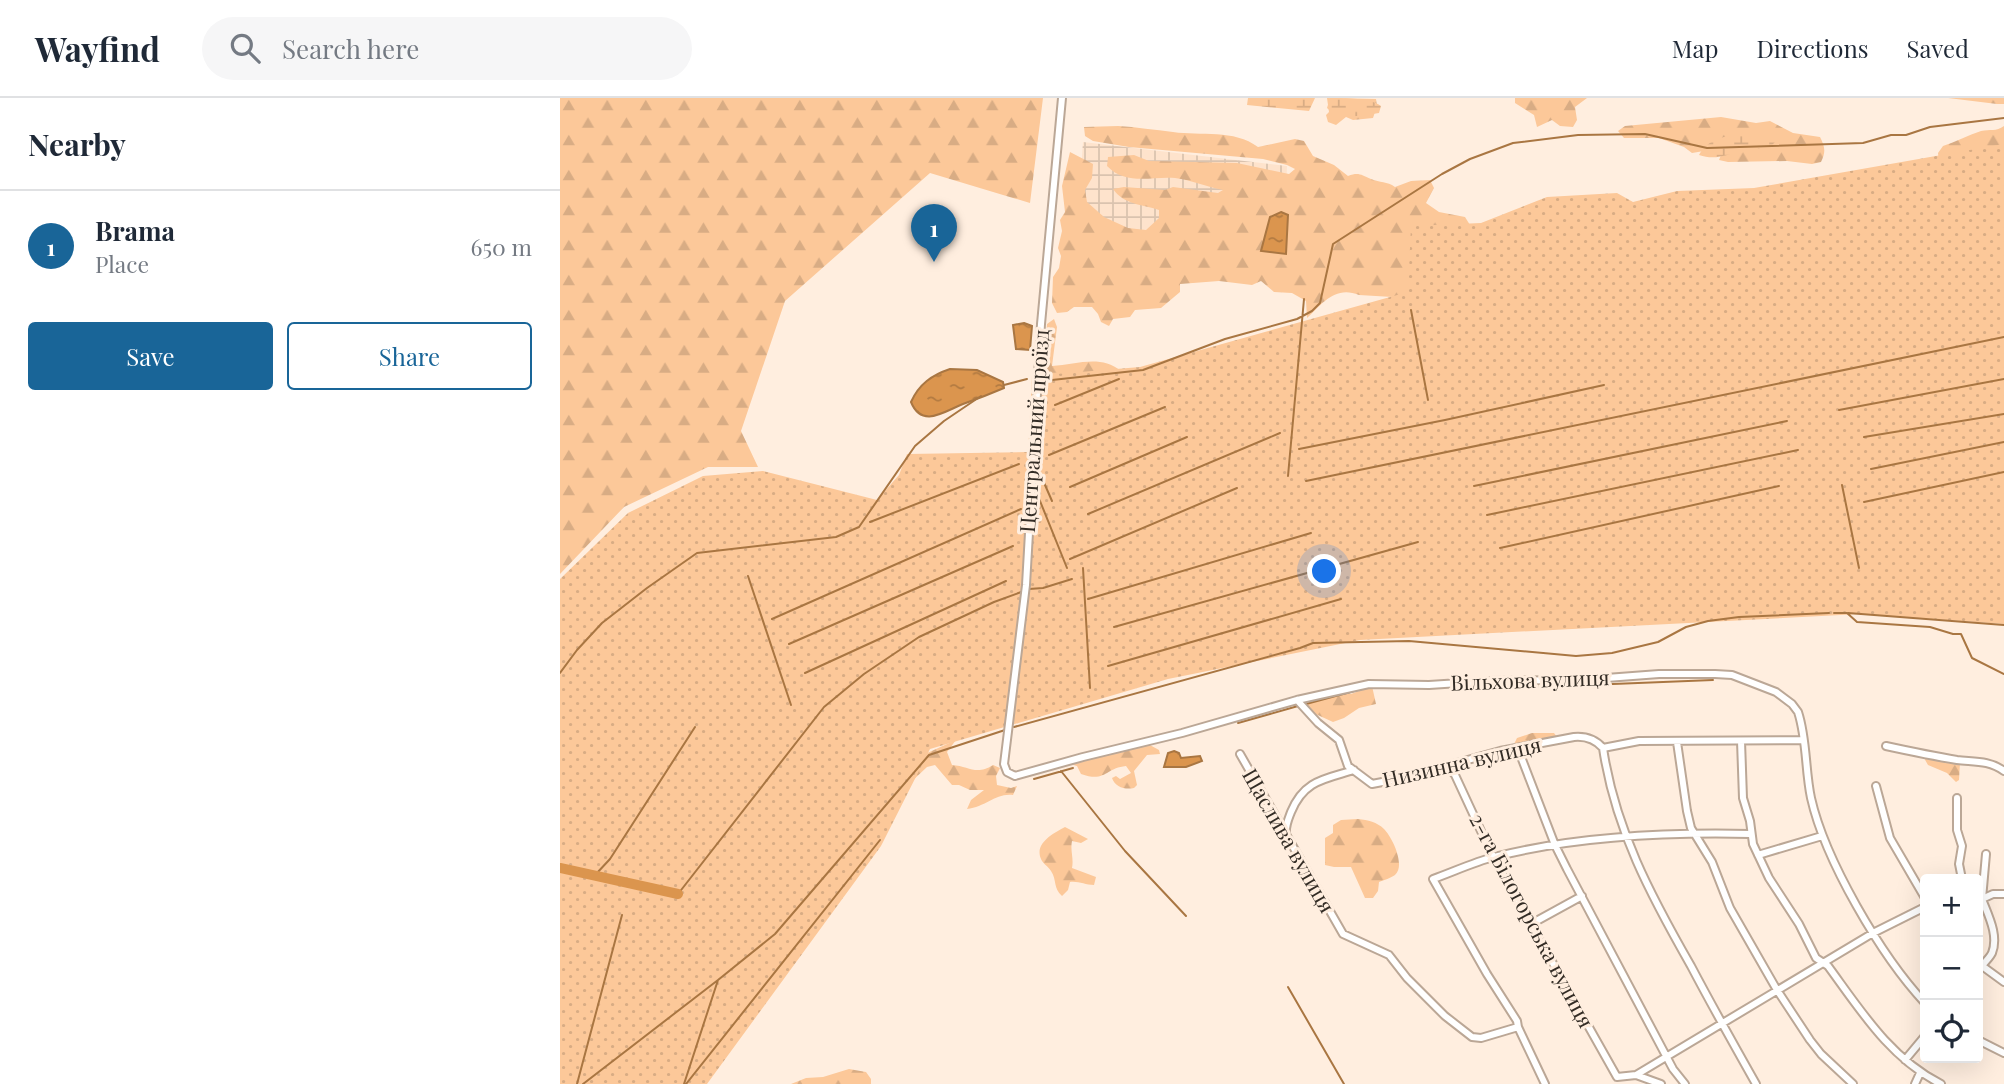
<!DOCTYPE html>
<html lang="en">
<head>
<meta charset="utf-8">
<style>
	body { margin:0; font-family:"Playfair Display",serif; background:#f6f6f7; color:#1f2937 }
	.controls { position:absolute; right:21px; bottom:21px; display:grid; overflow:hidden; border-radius:7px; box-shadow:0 7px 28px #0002 }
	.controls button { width:63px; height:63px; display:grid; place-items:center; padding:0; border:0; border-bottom:2px solid #e0e1e3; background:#fff; color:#1f2937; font:35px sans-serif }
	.you { position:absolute; left:765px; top:474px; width:24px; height:24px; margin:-18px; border:5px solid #fff; border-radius:50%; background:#1a73e8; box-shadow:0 0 0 10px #1a73e833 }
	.badge { display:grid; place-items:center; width:46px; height:46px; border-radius:50%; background:#196598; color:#fff; font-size:23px; font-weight:700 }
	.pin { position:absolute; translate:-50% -58px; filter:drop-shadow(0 2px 4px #0008) }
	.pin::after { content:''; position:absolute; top:37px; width:24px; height:21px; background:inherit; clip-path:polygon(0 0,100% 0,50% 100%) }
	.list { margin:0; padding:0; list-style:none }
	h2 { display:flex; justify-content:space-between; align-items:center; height:91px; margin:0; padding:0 28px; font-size:30px }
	h2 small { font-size:23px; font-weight:400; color:#747a83 }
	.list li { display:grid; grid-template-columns:46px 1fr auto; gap:21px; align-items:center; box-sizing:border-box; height:112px; padding:0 28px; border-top:2px solid #e0e1e3 }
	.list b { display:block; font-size:26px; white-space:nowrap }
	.list p { margin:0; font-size:23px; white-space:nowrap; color:#747a83 }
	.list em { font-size:23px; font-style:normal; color:#747a83 }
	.actions { display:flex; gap:14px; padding:21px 28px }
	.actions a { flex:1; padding:16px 0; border:2px solid #196598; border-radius:7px; text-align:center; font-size:24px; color:#196598 }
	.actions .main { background:#196598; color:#fff }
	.icon { flex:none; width:38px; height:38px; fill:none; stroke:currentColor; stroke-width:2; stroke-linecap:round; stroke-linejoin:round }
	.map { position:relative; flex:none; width:1444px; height:986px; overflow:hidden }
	header { display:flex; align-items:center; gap:42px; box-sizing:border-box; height:98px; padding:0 35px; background:#fff; border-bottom:2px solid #e0e1e3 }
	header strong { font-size:33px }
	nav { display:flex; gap:38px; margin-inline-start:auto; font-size:24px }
	.search { width:490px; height:63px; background:#f6f6f7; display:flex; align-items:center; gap:18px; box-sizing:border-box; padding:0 24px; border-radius:38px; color:#747a83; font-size:26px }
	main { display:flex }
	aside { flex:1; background:#fff }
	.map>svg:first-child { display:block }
	.industrial { fill:url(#industrial-grid) }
	.forest { fill:url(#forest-firs) }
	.wetland { fill:url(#wetland-marsh) }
	.park { fill:url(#park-dots) }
	.water { fill:url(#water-ripples); stroke:#a97642; stroke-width:2 }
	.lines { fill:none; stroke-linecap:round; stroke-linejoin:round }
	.stream { stroke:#a97642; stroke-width:2 }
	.river { stroke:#db954e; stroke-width:10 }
	.minor-casing { stroke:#bba796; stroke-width:10 }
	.minor { stroke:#fff; stroke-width:6 }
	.labels { text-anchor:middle; stroke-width:6; stroke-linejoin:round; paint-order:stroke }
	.street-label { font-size:21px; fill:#332c25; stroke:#ffeedf }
</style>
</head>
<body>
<header>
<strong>Wayfind</strong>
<div class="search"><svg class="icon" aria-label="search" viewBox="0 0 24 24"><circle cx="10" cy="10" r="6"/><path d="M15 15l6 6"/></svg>Search here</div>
<nav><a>Map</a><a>Directions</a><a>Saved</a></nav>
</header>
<main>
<aside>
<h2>Nearby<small></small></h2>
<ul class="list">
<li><span class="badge">1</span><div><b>Brama</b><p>Place</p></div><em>650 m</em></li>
</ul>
<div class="actions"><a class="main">Save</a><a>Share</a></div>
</aside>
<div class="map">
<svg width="1444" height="986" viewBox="0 0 1444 986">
	<defs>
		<pattern id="industrial-grid" width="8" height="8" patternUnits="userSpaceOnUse" patternTransform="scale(1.75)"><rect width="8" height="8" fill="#fee3cc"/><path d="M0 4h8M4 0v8" fill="none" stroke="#dac3af"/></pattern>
		<pattern id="forest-firs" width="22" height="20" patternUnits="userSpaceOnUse" patternTransform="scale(1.75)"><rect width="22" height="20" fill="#fcc899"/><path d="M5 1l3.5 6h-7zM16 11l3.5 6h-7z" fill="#d8ac84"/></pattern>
		<pattern id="wetland-marsh" width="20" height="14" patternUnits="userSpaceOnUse" patternTransform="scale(1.75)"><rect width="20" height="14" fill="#fcc899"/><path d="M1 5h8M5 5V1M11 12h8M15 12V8" fill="none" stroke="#d8ac84"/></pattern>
		<pattern id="park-dots" width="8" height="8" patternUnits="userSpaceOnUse" patternTransform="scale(1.75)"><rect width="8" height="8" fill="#fcc899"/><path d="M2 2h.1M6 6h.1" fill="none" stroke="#d8ac84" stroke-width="1.8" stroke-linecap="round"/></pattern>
		<pattern id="water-ripples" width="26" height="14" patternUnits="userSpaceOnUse" patternTransform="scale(1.75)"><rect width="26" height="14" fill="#db954e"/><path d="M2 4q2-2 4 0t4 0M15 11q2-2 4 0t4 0" fill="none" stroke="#b27a41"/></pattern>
	</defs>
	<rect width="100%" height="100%" fill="#ffeedf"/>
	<!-- industrial -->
	<path class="industrial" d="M523,44L727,68L723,165L516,143Z"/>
	<!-- forest -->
	<path class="forest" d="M0,0H483L470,105L370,75L225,203L181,333L198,369H148L64,409L0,476Z
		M767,0L816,1L817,8L813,20L793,22L786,19L776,27L768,24L766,17L769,14Z
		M955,0H1027L1015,9L1017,22L1013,29L1000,28L992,22L977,29L974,17L955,5Z
		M1388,0H1444V6H1437Z
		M1161,19L1196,25L1210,23L1233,35L1260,39C1265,49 1266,54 1261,64L1252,66L1227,63L1168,64L1159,62L1161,57L1144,53L1132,55L1124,49L1099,40H1064L1058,33L1065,28Z
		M558,28C576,29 595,32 613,34C641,38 674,31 698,49L735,41L744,43L753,58L774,67L788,78C799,74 801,77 811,81C820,85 827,83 835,89L851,83L870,82L874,90L866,105L879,114L905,119L910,127L909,135L1379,64L1378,55L1383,48C1396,44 1408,37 1421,33C1430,31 1436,34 1444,28V236L799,197C775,187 762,206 747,220L746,203L732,195L714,194L701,183L692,187L659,183L620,186V194L601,210L575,212L570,219L553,221L549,228L541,224L538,216L532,209H514L507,214L497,215L492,205L493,179L499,170L501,158L498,150L502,133L500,122L505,114L502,88L510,54L533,66L532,80L525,92L527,104L544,119L568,130L586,132L599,120V112C582,106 564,107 553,91L564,89L605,92L613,89L658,95L663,92C648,89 631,82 615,80C592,78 566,88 547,68L548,59L574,57L589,63L677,65L729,76L735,71L727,67L703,61L569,49L533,43L525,38L524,29Z
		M494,221L497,229L492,268C516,267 540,256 561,273L482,294L487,226Z
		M812,588L816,606L799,610L784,620L773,624L749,613L745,607L746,605L787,594L791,596Z
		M972,635H994L997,639L954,646L957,640Z
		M396,642L387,654L392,667C409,668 416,678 433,667L440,670L436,678L437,687L451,690L457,688L453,697C435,695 426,709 407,711L411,702L424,692H410L399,687H392L375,667L367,669L350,685L365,656Z
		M588,646L599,652L600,656L587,657L574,673L577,687L574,690C565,692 555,689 552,680L556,678L560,681L571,675L566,668C545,670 546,685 521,676L517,668L510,666Z
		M1366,657L1400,665L1399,682L1396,684L1387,675L1368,667L1364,660Z
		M798,721C808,722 817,724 824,731C832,739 846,767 835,777C831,780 824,782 819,784L818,793L813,800H805L791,769H774L765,767V740L773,735V727L781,722Z
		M505,729L528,741L521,745L512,743C510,753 514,760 512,770L536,779L534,787C525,787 519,783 510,784L508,792L502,798C493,790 497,782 491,773C488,768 483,766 481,761C474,745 494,735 505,729Z
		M289,971L306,974L311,981V986H231L246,980L263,979Z"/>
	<!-- wetland -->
	<path class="wetland" d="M688,0H755L749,13L687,7Z
		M770,0C786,0 810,0 821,8L819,15C803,18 780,22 767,10Z
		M1184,35C1197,35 1206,34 1215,44L1209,50C1201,51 1193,51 1185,52C1168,56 1156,63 1139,57C1148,40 1167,38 1184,35Z"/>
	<!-- park -->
	<path class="park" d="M1444,46V526L1300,516L800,542L608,581L370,651L321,748L147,986H0V481L68,415L143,378L203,373L317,402L339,377L347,356L468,354L472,278L580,269L848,194L851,128L921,125L987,99L1057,95L1073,104L1117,93L1194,90Z"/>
	<!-- water -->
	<path class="water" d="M721,114L728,117L726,156L701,153L710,119Z
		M464,225L472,228L470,252L456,251L453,227Z
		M390,271L417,272L443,284L444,290C430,296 417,301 403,306C385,313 362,331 351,304C359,286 372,277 390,271Z
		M614,653L619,655L621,660L640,658L642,663L626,669H604L608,655Z"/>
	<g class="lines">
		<!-- stream -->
		<path class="stream" d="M851,212L868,302
			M483,283L583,272L665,241L737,221L752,213L760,205L773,146L882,76L910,61L953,45L1018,37L1085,36L1147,50L1303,45L1331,37H1346L1370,29L1444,20
			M444,287L467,281
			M495,307L559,281
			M1279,312L1444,281
			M1304,339L1444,316
			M739,351L885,322L1044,287
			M489,357L605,309
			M478,371L492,403
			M1311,371L1444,344
			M728,378L744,201
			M746,383L1444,239
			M1282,387L1299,470
			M914,388L1227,323
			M510,389L627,339
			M478,398L507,470
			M1304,404L1444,374
			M528,416L720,335
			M927,417L1238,352
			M310,424L459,366
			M940,450L1219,388
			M510,461L677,390
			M523,470L530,590
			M188,478L231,607
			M469,491L483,490L512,481
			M528,501L751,435
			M1274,515H1287L1297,524L1370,529L1393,536H1401L1412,560L1444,576
			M1288,515L1444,527
			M212,521L461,411
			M554,529L858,444
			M229,546L453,448
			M548,568L781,501
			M0,575L17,552L42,525L87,490L137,455L276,439L299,429L355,348L384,323L421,298
			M245,575L446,483
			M1028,587L1153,582
			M927,591L1020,587
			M746,606L809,589
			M678,625L738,608
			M454,629L740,550L753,545L849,543L1016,558L1052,555L1098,544L1126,529L1148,523L1179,519L1269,515
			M501,673L565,753L626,818
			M474,681L513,670
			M36,776L50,761L135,629
			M118,796L264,609L304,576L359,539L434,504L464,493
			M728,889L784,986
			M17,986L62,817
			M23,986L158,882
			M124,986L158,882L215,836L369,657L445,632
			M126,986L320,742"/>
		<!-- river -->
		<path class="river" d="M0,770L118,796"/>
		<!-- minor casing -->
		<g class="minor-casing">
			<path id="minor" d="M502,0L481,226L466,487L444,666L447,674L455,678L523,659L622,635L737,602L809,586L869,587L930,583L1020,582L1099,576H1155L1172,577L1216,594L1232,606L1238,614C1247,641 1245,672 1251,700C1265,762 1321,858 1365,905
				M737,602L758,625L779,642L788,668L812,686L843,680L940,653L1014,639C1025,638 1035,641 1043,650C1055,731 1091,798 1131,868C1152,908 1174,947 1196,986
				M1181,643L1183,700L1190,723L1193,746L1209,780L1239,826L1256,860L1268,868C1301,913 1330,960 1381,986
				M1117,644L1127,713L1131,730L1152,764L1170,810L1217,892L1250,942L1261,956L1293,986
				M1326,648C1349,653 1373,658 1397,662C1414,664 1429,662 1444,673
				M1043,650L1079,643L1243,642
				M958,651L995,747L1007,771L1113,971L1125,986
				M680,656L783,836L829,857L847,880L885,918L912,939L921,940L958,929
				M886,667L895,677L933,759L1057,979L1076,977L1313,835L1365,809
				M1316,688L1330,740L1365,800
				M1397,700V732L1402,748L1399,766L1402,781
				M726,736C725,728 728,722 731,714C744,682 765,681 794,672
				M1198,757L1262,738
				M1422,801L1426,756
				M1422,801L1433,796H1444
				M971,826L1022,798
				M1418,865L1444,884
				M1418,872C1422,867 1429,861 1432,855C1439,837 1428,817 1422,801
				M1418,942L1444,955
				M1345,962L1365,938
				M1076,977L1101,986
				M985,986L958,929L957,923L927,876L873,781C893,774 914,764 934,759C1017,738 1106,734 1191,736
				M1355,986L1360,975"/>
		</g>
		<!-- minor -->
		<use href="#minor" class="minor"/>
	</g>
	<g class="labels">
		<!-- street labels -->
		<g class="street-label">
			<text transform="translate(475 333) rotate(-86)" y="7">Центральний проїзд</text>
			<text transform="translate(970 583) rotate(-2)" y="7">Вільхова вулиця</text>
			<text transform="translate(902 665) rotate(-13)" y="7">Низинна вулиця</text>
			<text transform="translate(728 743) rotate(60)" y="7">Щаслива вулиця</text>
			<text transform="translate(971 823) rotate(62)" y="7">2-га Білогорська вулиця</text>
		</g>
	</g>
</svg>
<div class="controls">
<button>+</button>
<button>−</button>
<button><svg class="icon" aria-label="locate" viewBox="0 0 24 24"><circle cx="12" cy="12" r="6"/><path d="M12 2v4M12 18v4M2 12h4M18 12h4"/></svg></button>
</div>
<div class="you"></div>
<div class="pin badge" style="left:374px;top:164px">1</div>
</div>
</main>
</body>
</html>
